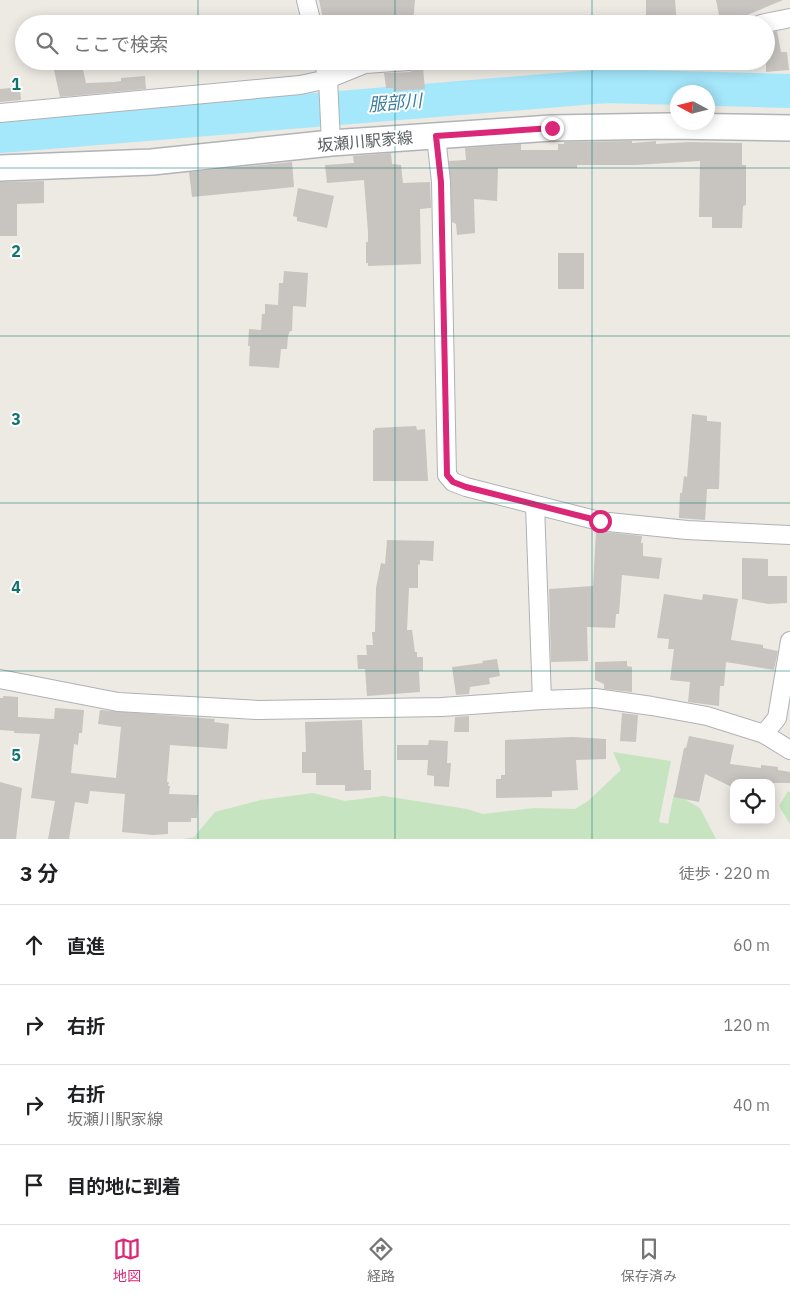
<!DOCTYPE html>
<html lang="ja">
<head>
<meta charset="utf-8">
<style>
	body { margin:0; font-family:"IBM Plex Sans","Noto Sans JP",sans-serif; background:#f6f6f6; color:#202124 }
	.controls { position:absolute; right:15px; bottom:15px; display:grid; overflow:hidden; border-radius:10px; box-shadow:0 2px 12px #0003 }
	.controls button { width:45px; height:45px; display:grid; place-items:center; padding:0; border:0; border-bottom:1px solid #e0e0e0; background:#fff; color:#202124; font:25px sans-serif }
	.compass { position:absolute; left:670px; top:85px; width:45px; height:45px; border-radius:50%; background:#fff; box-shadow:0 2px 12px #0003; rotate:277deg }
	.stop { position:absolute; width:15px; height:15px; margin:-11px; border:4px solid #db2777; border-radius:50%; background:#fff }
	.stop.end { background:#db2777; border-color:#fff; box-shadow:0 1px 5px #0008 }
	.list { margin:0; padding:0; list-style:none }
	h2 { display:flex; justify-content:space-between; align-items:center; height:65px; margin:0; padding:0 20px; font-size:21px }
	h2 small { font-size:16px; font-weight:400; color:#757577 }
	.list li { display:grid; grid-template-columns:32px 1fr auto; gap:15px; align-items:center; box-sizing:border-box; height:80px; padding:0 20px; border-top:1px solid #e0e0e0 }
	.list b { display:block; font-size:19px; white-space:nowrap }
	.list p { margin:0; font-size:16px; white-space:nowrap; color:#757577 }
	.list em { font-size:16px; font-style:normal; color:#757577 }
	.icon { flex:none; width:28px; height:28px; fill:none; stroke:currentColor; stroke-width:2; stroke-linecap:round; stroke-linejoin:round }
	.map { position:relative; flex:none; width:790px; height:839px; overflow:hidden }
	.search { position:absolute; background:#fff; box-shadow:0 2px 12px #0003; left:15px; right:15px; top:15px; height:55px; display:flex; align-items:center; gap:12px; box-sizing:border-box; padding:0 18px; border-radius:28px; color:#757577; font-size:19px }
	.sheet { height:385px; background:#fff }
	nav { display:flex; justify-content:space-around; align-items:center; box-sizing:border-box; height:70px; border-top:1px solid #e0e0e0; background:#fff; font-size:14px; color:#757577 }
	nav a { display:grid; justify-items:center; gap:2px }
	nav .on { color:#db2777 }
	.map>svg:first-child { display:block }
	.green { fill:#c7e4c0 }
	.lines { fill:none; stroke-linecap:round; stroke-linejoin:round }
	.river { stroke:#a5e7fb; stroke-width:34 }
	.building { fill:#c8c4c0 }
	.minor-casing { stroke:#afb2b5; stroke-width:20 }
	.secondary-casing { stroke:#b0b4b8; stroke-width:28 }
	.minor { stroke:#fff; stroke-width:18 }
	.secondary { stroke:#fff; stroke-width:25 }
	.route { stroke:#db2777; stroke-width:6 }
	.grid { fill:none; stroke:#0f766e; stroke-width:1; stroke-opacity:0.55 }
	.labels { text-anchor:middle; stroke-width:4; stroke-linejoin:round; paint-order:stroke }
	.street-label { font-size:16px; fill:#5b6063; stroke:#fff }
	.water-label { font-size:18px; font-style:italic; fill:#3d7e9b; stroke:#fff }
	.grid-label { font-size:16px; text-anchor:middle; font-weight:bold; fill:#0f766e; stroke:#fff; stroke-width:4; stroke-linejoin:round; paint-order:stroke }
</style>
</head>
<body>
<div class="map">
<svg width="790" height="839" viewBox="0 0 790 839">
	<rect width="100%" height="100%" fill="#ede9e3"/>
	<!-- green -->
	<path class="green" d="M613,752L671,761L659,822L668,824L674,793L700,808L716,839H183L194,837L215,812L261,800L313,793L345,801L384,796L467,809L483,814L534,808L575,809L588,801L621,770Z
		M788,791L790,793V824L779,806Z"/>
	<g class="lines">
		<!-- river -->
		<path class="river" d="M0,136L606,86L790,91"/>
	</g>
	<!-- building -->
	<path class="building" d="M319,0H415L413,24H324Z
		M646,0H675L677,24H652V18H646Z
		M716,0H783L745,16L720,20Z
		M777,31L781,52H787L789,70L766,72V34Z
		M52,61H81L86,83L114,82L121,81V78L145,76L146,89L60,97Z
		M416,68H423L425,89L394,91L393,88H386L384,73L410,72Z
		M20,87L21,100L0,102V89Z
		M632,141V143L656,141V144L689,142L742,143V165H746V205L743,206L742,228H712V217H699L700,161L635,165H577V168H498L497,201L474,199L475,233L457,235L456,224L452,222L449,161L466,160L465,148L521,144V150H558V144H564V142Z
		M391,153L392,164L401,165L403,183L430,182L431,208L420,209L421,264L368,266V263H366V242H368V232L364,180L327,183L325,165L354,163L353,156Z
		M292,162L294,187L192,197L189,172Z
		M44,181V203L17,204V236H0V182Z
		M298,188L334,196L327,228L297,221V217L293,216Z
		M558,253H584V289H558Z
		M284,271L308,273L306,307L293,306L292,331H290L288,336L287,349H281L279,368L249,366L250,346H248L249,329L261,330L262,314H265V304L278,305L279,283H283Z
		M692,414L707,416V421L721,422L719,489H707L705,520L679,518L680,493H682L684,476L687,477Z
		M416,426L417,430L425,429L428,481H373V430H375V428Z
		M596,531L642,536L641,543H643V556L662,558L659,579L622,575L619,614H616L615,628L587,627L588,661L551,662L549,589L593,586Z
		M387,540L434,541L433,561L420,560V564L418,565V588H409L407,630H412L415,652H417V657H423V671H419L420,692L367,696L365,669H358L357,655H367L366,645H373L372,632H375L376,588L381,563L385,564Z
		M742,558L768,559V576H787V603L768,604L742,599Z
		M664,594L702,600L703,594L738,599L731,640L763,645V648L778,651L774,670L726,662L724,686H720L719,706L688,702L690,682L670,680L674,649H668L669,639L657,638Z
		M497,659L500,676L489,678L490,684L470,687L469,694L456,695L452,667L483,663L482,661Z
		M627,661V666L632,667V692L604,689V684L595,680V662Z
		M3,696L18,697V717L54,719L55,708L84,710L82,733H79L78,745L74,744L71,773L116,778L121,727L98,724L100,710L215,719L214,722L229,724L227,749L170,745L167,782H169L168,786H170L169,794L198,795L197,818H191V822H168V834L153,835L122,832L125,794L90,791L88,804L75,802L69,839H48L55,801L31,798L40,734L14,733V731L0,730V698H3Z
		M622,713L638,715L636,742L620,741Z
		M469,716V732H454L455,717Z
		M362,720L364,770H371V790L345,791V785H316V773H302V752H306L305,722Z
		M689,736L734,745L730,764L761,768V765L778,767V770L790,772V783H734V788L705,774L699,802L674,797L684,748H686Z
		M572,737L606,739V759L576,760L578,790L552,791V797L496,798V779H501V775H505V740Z
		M429,740L448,741L447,763H451L449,787L434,786V776L427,775L428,760H397V745H428Z
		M0,782L22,788L16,839H0Z"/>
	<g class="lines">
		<!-- minor casing -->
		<g class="minor-casing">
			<path id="minor" d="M306,0L312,24
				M761,24L790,18
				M323,61L328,79L331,143
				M0,113L300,85L328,79L365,64L409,61
				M436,136L441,182L447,475L453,482L466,487L599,521L687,530L790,535
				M535,505L542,700
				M0,679L118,702L258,710L442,707L542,700L595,698L652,706L707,716L764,734L790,750
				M764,734L777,718L790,641"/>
		</g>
		<!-- secondary casing -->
		<g class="secondary-casing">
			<path id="secondary" d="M0,168L152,162L331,143L551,128L669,126L790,128"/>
		</g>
		<!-- minor -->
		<use href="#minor" class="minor"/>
		<!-- secondary -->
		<use href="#secondary" class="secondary"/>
	</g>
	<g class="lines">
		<!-- route -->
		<path class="route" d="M552,128L436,136L441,182L447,475L453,482L466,487L600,521"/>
	</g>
	<!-- grid -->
	<path class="grid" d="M198,0V24M395,0V24M592,0V24M198,61V839M395,61V839M592,61V839M0,168H790M0,336H790M0,503H790M0,671H790"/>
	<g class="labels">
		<!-- street labels -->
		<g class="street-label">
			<text transform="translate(365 141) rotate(-5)" y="6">坂瀬川駅家線</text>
		</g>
		<!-- water labels -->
		<g class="water-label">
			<text transform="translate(395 103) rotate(-5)" y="6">服部川</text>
		</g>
	</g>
	<g class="grid-label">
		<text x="16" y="90">1</text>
		<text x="16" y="257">2</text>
		<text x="16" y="425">3</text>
		<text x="16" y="593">4</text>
		<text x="16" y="761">5</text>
	</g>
</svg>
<div class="controls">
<button><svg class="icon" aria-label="locate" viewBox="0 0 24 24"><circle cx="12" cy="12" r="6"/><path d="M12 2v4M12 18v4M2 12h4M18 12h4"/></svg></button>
</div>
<svg class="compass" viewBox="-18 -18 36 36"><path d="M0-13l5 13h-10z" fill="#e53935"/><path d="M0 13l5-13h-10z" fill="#757577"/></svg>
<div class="stop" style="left:600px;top:521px"></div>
<div class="stop end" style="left:552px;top:128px"></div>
<div class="search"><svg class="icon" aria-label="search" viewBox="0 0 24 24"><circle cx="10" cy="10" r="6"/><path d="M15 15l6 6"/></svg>ここで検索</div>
</div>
<section class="sheet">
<h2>3 分<small>徒歩 · 220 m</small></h2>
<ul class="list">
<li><svg class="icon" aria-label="ahead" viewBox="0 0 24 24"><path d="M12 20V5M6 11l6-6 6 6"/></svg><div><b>直進</b></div><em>60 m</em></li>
<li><svg class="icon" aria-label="right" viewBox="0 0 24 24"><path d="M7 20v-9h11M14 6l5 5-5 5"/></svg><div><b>右折</b></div><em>120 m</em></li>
<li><svg class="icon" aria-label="right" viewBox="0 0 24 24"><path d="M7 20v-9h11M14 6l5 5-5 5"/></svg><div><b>右折</b><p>坂瀬川駅家線</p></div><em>40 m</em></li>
<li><svg class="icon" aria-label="arrive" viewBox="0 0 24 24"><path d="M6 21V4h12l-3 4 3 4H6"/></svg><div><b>目的地に到着</b></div></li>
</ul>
</section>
<nav>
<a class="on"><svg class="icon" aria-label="map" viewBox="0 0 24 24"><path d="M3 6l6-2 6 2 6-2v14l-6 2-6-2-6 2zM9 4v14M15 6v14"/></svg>地図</a>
<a><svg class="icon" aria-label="directions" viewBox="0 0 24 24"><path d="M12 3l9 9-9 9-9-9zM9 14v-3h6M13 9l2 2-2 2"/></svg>経路</a>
<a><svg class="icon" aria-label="saved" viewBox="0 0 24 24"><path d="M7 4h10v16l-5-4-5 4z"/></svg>保存済み</a>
</nav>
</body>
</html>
